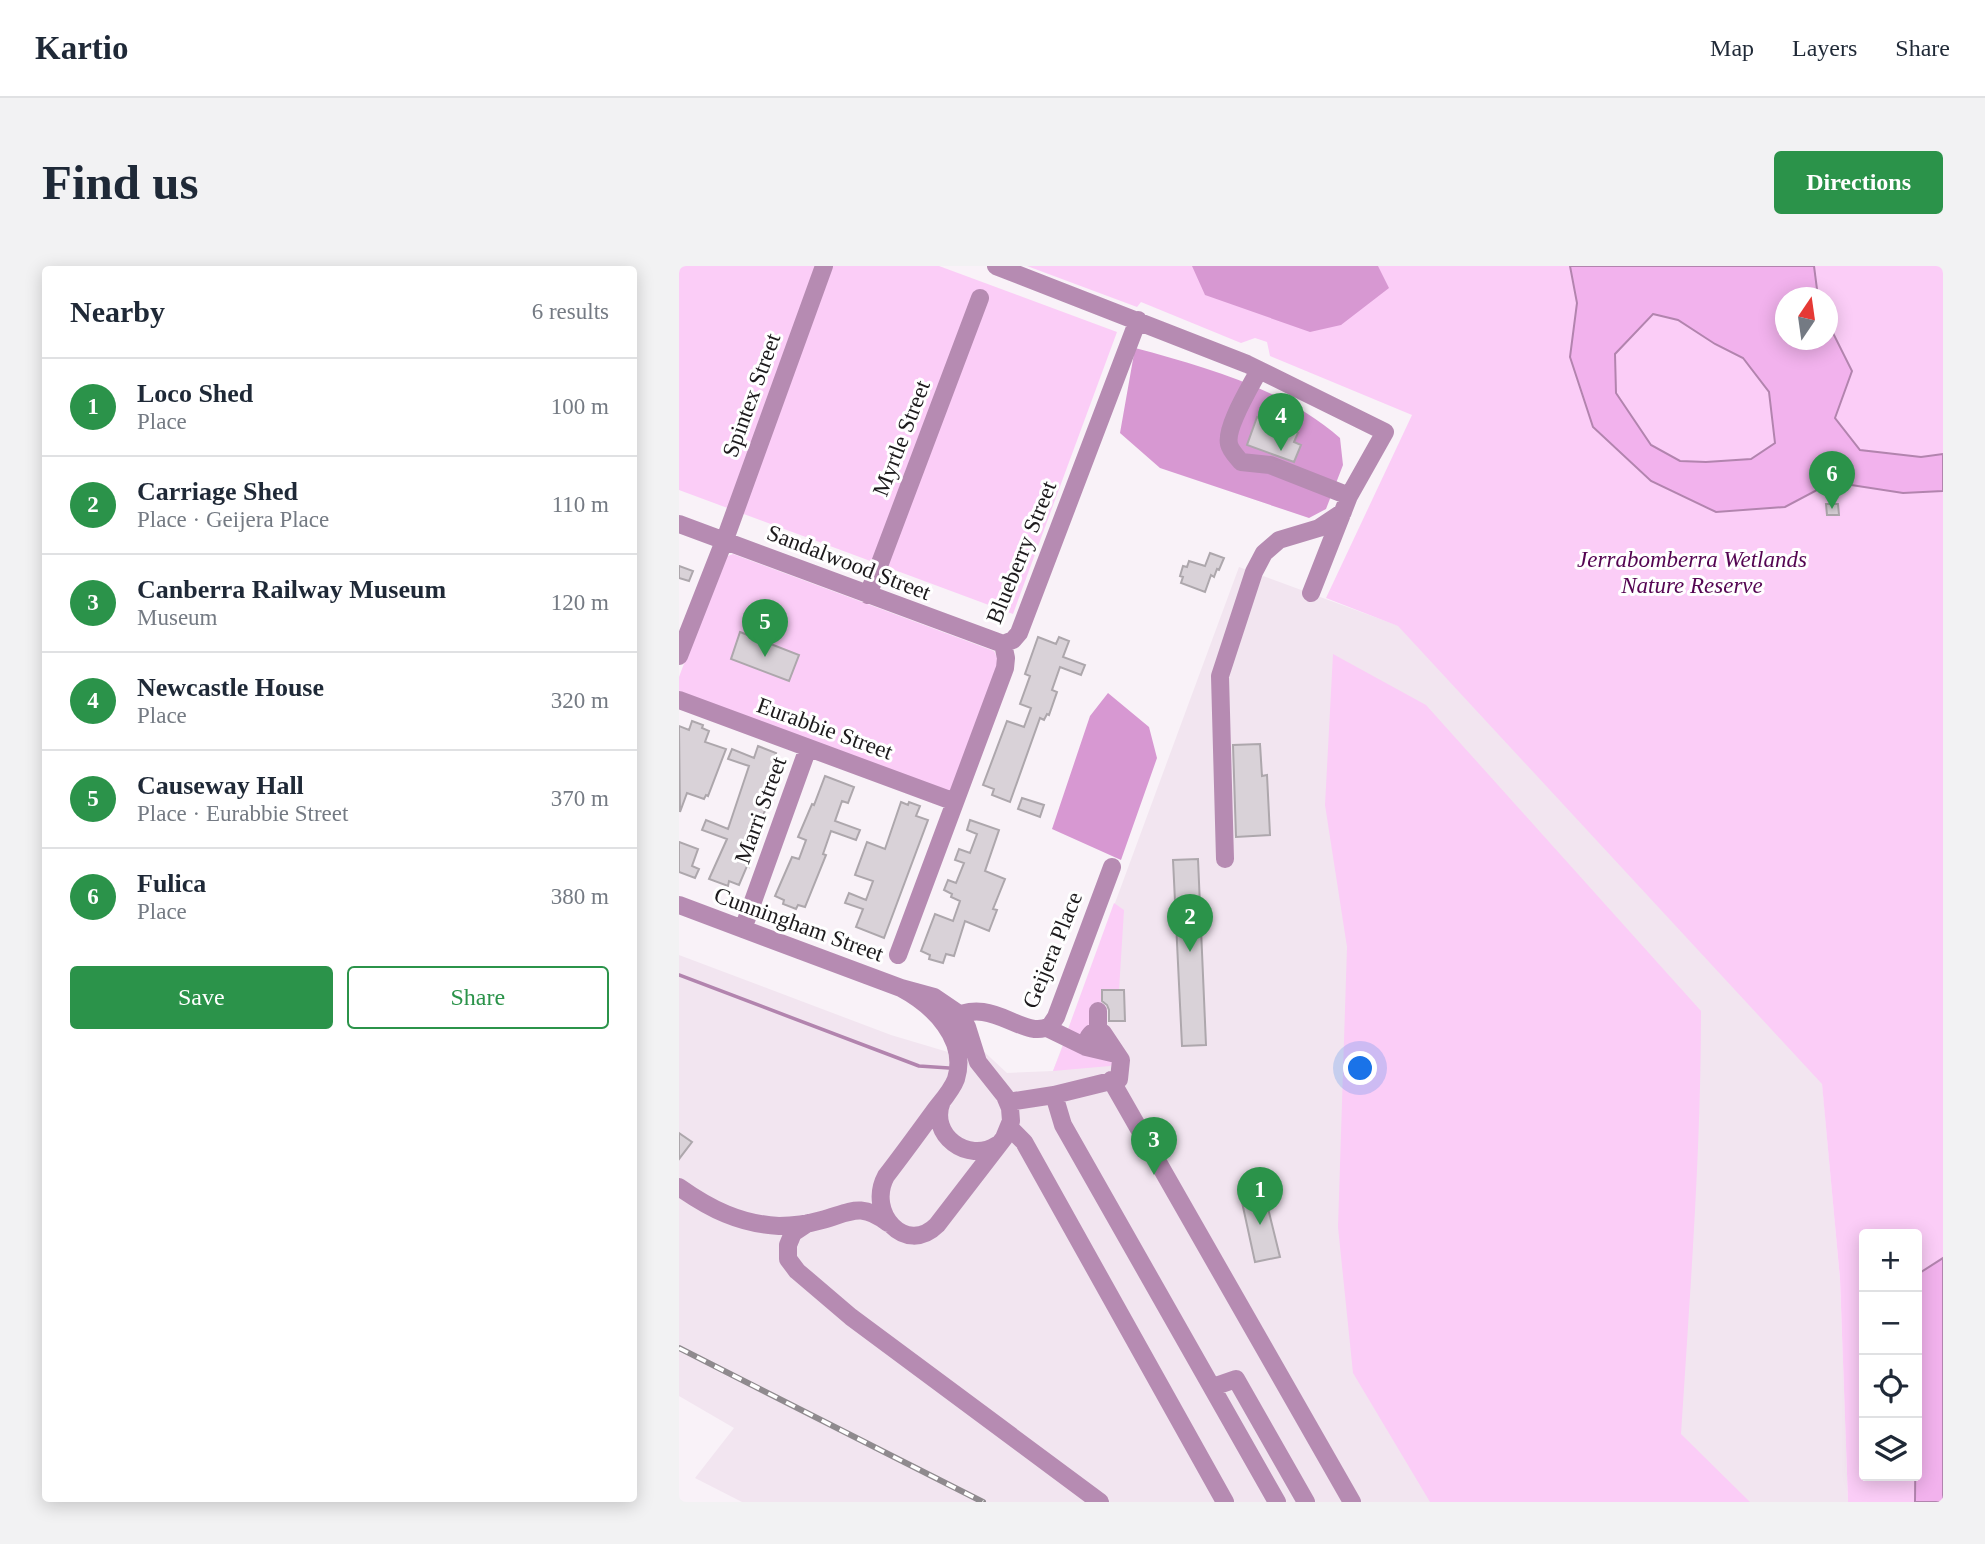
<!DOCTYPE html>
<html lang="en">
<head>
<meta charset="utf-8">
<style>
	body { margin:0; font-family:"Times New Roman",serif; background:#f2f2f3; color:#1f2937 }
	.controls { position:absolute; right:21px; bottom:21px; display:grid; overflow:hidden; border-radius:7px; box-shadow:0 4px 18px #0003 }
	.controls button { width:63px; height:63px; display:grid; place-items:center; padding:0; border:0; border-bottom:2px solid #e0e1e3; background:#fff; color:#1f2937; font:35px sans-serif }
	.compass { position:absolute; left:1096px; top:21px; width:63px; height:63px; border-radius:50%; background:#fff; box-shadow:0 4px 18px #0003; rotate:13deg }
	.you { position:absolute; left:682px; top:803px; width:24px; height:24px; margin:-18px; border:5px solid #fff; border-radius:50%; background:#1a73e8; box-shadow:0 0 0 10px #1a73e833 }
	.badge { display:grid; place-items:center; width:46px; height:46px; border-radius:50%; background:#2b934a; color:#fff; font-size:23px; font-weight:700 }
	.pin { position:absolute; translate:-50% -58px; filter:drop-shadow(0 2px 4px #0008) }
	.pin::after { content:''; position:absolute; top:37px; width:24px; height:21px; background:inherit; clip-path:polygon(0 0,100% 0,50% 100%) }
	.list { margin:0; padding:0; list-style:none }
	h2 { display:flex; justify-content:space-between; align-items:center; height:91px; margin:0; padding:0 28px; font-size:30px }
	h2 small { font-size:23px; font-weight:400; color:#747a83 }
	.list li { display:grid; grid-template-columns:46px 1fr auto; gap:21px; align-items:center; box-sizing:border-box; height:98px; padding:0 28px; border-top:2px solid #e0e1e3 }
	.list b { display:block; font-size:26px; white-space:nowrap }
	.list p { margin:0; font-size:23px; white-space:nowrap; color:#747a83 }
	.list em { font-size:23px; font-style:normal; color:#747a83 }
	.actions { display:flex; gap:14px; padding:21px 28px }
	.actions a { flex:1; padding:16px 0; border:2px solid #2b934a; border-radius:7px; text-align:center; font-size:24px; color:#2b934a }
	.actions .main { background:#2b934a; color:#fff }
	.icon { flex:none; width:38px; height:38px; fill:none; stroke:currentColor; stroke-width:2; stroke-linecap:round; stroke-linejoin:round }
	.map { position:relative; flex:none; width:1264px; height:1236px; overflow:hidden; border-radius:7px }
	header { display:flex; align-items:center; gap:42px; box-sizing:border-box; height:98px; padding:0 35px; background:#fff; border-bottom:2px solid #e0e1e3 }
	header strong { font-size:33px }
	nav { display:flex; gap:38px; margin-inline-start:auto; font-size:24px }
	.intro { display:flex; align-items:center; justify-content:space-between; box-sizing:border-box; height:168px; padding:0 42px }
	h1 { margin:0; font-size:49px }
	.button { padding:18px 32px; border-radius:7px; background:#2b934a; color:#fff; font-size:24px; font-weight:700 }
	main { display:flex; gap:42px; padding:0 42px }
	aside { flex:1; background:#fff; border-radius:7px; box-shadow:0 4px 18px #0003 }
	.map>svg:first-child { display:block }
	.built { fill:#f2e5f0 }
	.green { fill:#fbcdf7; fill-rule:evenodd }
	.forest { fill:#d798d2 }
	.water { fill:#f2b2ed; stroke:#b284ae; stroke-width:2; fill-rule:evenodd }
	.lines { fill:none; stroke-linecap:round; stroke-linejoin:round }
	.stream { stroke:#b284ae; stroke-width:3.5 }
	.building { fill:#d9d2d8; stroke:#ada7ac; stroke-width:2 }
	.minor { stroke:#b68bb2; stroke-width:18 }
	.rail-casing { stroke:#8f8a8e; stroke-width:6 }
	.rail { stroke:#fff; stroke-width:3.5; stroke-dasharray:10; stroke-linecap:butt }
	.labels { text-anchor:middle; stroke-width:6; stroke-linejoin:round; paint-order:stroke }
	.street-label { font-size:23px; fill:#1c1a1c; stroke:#fff }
	.park-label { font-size:23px; font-style:italic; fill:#540552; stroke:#fff }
</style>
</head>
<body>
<header>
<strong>Kartio</strong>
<nav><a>Map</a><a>Layers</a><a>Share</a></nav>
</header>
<div class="intro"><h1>Find us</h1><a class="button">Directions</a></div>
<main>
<aside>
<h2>Nearby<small>6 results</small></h2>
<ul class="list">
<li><span class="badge">1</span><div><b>Loco Shed</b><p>Place</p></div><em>100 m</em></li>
<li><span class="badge">2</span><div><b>Carriage Shed</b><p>Place · Geijera Place</p></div><em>110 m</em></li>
<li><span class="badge">3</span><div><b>Canberra Railway Museum</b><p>Museum</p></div><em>120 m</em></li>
<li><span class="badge">4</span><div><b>Newcastle House</b><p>Place</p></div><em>320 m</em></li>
<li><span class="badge">5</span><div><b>Causeway Hall</b><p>Place · Eurabbie Street</p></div><em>370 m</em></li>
<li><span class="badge">6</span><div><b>Fulica</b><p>Place</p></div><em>380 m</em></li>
</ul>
<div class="actions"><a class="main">Save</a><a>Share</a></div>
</aside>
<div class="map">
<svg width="1264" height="1236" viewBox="0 0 1264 1236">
	<rect width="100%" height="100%" fill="#f9f2f8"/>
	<!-- built -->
	<path class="built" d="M560,301L720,360L1143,816L1161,1013L1169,1236H63L16,1212L55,1162L0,1130V689L212,769L269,786L300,781L328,807L374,805Z"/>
	<!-- green -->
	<path class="green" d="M0,0H260L438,66L334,348L0,224Z
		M348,0H1264V1236H1169L1161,1013L1143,818L719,360L647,332L733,149L591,90L588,76L576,72L562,77L462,36L458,41ZM1106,32H1148V74H1106ZM1185,968H1238V1210H1185Z
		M54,288L315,385L320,395L272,524L268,526L0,426V411L43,296L46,291Z
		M654,388L747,439L1022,745C1022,886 1011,1027 1002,1168L1071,1236H751L674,1107L659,961L668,681L646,539Z
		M435,637L445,644L440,724H423C423,748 420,754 401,769L388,766Z
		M385,777L437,796L431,800L374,805Z"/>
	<!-- forest -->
	<path class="forest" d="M513,0H699L710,22L662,59L631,66L526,29Z
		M456,82C527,101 605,123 661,172L664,199L647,243L630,252L481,202L441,167Z
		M429,427L470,461L478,492L442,594L373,563L411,450Z"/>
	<!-- water -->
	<path class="water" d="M891,0H1135L1139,31L1106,32V74H1148L1149,57L1173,105L1156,152L1181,184L1242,191L1264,188V225L1224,227L1153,216L1106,241L1037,246L972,215L914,161L891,91L898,37ZM974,48L999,54L1036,78L1064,92L1090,126L1096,177L1072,193L1027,196L1001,195L972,179L937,127L936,88Z
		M1264,992V1236H1236L1238,1015L1239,1008Z"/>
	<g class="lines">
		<!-- stream -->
		<path class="stream" d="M0,709L240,800L270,802"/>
	</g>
	<!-- building -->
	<path class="building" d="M578,151L619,167L615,176L622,179L615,196L568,179Z
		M1147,238H1159L1160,249H1148Z
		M531,287L545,292L540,304L538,303L535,311L532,309L526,326L502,317L504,311L501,310L504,300L508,301L510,295L526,300Z
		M0,300L14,305L10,315L0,312Z
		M61,366L120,389L110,415L52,393Z
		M359,371L377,378L380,371L390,375L384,391L406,399L402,409L381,401L373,424L378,426L370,449L368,448L365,454L361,452L331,536L313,529L315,523L304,519L328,455L345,461L352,442L341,438L351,410L346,408Z
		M13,455L24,459L23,462L30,465L26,476L47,483L29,530L27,529L25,533L8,527L1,546L0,460L10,464Z
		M581,478L583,510L588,509L591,569L557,571L554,479Z
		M79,480L97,487L94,497L106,501L102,511L100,510L83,552L85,553L70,601L68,600L60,619L50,615L49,620L30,613L48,573L23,564L27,554L49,563L70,500L49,493L53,483L75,492Z
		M146,510L175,521L169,537L163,535L156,555L181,564L177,574L152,565L144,588L147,589L126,641L119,639L117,643L104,638L105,634L96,630L113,591L120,593L127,574L119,571L133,538L135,539Z
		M343,532L365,539L361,551L339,543Z
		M222,536L229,539L230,536L241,540L237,550L249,554L205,672L177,661L184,643L166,637L170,627L187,634L194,615L176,609L188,576L206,583Z
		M291,554L320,564L306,605L326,613L314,643L318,644L310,665L286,655L275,690L267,688L264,697L250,693L251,689L242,685L256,648L274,655L281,635L272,631L273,628L265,624L269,614L277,617L285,597L276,594L280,583L291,587L298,568L288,564Z
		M0,576L19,583L13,600L20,603L16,612L0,606Z
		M519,593L527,779L503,780L494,594Z
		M423,724H445L446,755H430V744L428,739L423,735Z
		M0,867L13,876L0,893Z
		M584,922L601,991L576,996L561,927Z"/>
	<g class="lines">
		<!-- minor -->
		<path class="minor" d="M317,0L568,98L706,166L670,230L632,327
			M580,104C572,120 546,161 550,178C551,184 558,191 562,196L591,199L670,230
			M0,258L324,378
			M189,329L301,32
			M324,378L334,374L340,367L459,54
			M0,390L49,265L145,0
			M0,434L276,536
			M546,593L541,410L575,306L585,287L600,274L640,262L664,246
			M0,639L222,722L255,731L280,748L288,761L299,796L326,830L331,842L332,855L325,872L258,959C227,990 187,947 207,910C224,888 240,866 256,844C263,835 273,824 277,813C289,773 254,739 222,722
			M64,663L129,482
			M219,689L326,402L327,392L324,378
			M419,745V764L424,767L442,794L440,813L375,829L384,859L598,1236
			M271,753C314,728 343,775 371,760L377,751L433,601
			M368,762L407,781
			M419,764C410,767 408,772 407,781L437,788
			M432,814L673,1236
			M263,835C249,869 289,898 318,879
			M329,836L375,829
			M330,861L345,876L546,1236
			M0,921C31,943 61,958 100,960C114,960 129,958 143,954C172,946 182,936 209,957
			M129,957L114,967L109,979V993L118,1005L172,1051L421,1236
			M534,1121L557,1113L627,1236"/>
		<!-- rail casing -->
		<g class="rail-casing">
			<path id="rail" d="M0,1082L304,1236"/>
		</g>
		<!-- rail -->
		<use href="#rail" class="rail"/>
	</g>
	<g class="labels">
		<!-- street labels -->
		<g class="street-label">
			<text transform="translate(72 129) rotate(-70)" y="8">Spintex Street</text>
			<text transform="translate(222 172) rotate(-69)" y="8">Myrtle Street</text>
			<text transform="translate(342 286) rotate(-68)" y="8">Blueberry Street</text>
			<text transform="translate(170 296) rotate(21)" y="8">Sandalwood Street</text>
			<text transform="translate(146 462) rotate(20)" y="8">Eurabbie Street</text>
			<text transform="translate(81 544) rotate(-70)" y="8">Marri Street</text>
			<text transform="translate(120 658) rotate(20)" y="8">Cunningham Street</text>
			<text transform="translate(373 684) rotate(-68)" y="8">Geijera Place</text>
		</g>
		<!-- park labels -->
		<g class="park-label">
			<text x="1013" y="301">Jerrabomberra Wetlands<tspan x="1013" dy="26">Nature Reserve</tspan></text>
		</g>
	</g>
</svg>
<div class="controls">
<button>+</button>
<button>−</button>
<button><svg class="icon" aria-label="locate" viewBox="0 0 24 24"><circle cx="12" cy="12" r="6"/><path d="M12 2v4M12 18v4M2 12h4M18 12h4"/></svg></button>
<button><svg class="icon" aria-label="layers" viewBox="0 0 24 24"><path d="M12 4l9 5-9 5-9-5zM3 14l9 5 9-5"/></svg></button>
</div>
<svg class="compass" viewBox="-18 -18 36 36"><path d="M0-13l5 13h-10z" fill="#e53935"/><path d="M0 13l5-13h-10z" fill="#747a83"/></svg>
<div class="you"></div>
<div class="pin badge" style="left:581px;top:959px">1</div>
<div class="pin badge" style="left:511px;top:686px">2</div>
<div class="pin badge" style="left:475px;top:909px">3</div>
<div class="pin badge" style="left:602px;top:185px">4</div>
<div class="pin badge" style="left:86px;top:391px">5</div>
<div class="pin badge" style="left:1153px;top:243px">6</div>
</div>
</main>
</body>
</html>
